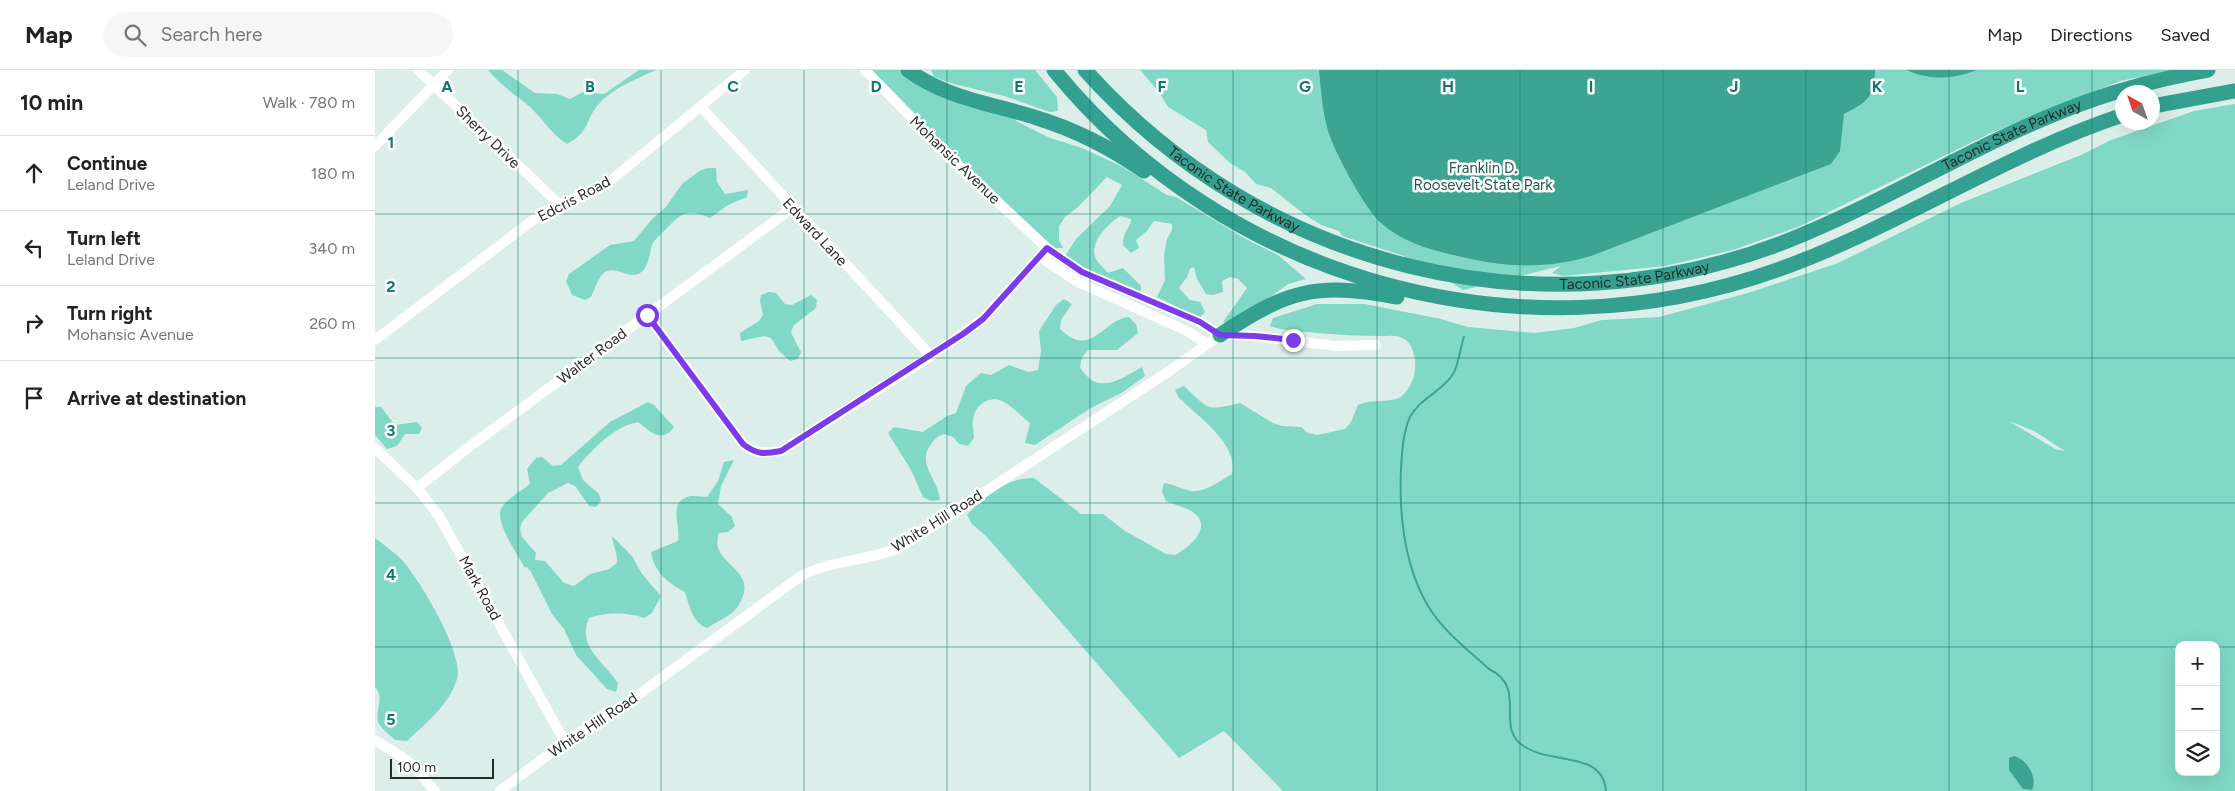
<!DOCTYPE html>
<html lang="en">
<head>
<meta charset="utf-8">
<style>
	body { margin:0; font-family:Figtree,sans-serif; background:#f6f6f6; color:#222 }
	.controls { position:absolute; right:15px; bottom:15px; display:grid; overflow:hidden; border-radius:10px; box-shadow:0 5px 20px #0002 }
	.controls button { width:45px; height:45px; display:grid; place-items:center; padding:0; border:0; border-bottom:1px solid #e0e0e0; background:#fff; color:#222; font:25px sans-serif }
	.compass { position:absolute; left:1740px; top:15px; width:45px; height:45px; border-radius:50%; background:#fff; box-shadow:0 5px 20px #0002; rotate:320deg }
	.scale { position:absolute; left:15px; bottom:12px; width:104px; box-sizing:border-box; padding-left:5px; border:2px solid #252c2a; border-top:0; font-size:14px; line-height:18px; white-space:nowrap; color:#252c2a; -webkit-text-stroke:4px #fff; paint-order:stroke }
	.stop { position:absolute; width:15px; height:15px; margin:-11px; border:4px solid #7c3aed; border-radius:50%; background:#fff }
	.stop.end { background:#7c3aed; border-color:#fff; box-shadow:0 1px 5px #0008 }
	.list { margin:0; padding:0; list-style:none }
	h2 { display:flex; justify-content:space-between; align-items:center; height:65px; margin:0; padding:0 20px; font-size:21px }
	h2 small { font-size:16px; font-weight:400; color:#767676 }
	.list li { display:grid; grid-template-columns:32px 1fr auto; gap:15px; align-items:center; box-sizing:border-box; height:75px; padding:0 20px; border-top:1px solid #e0e0e0 }
	.list b { display:block; font-size:19px; white-space:nowrap }
	.list p { margin:0; font-size:16px; white-space:nowrap; color:#767676 }
	.list em { font-size:16px; font-style:normal; color:#767676 }
	.icon { flex:none; width:28px; height:28px; fill:none; stroke:currentColor; stroke-width:2; stroke-linecap:round; stroke-linejoin:round }
	.map { position:relative; flex:none; width:1860px; height:721px; overflow:hidden }
	header { display:flex; align-items:center; gap:30px; box-sizing:border-box; height:70px; padding:0 25px; background:#fff; border-bottom:1px solid #e0e0e0 }
	header strong { font-size:24px }
	nav { display:flex; gap:28px; margin-inline-start:auto; font-size:18px }
	.search { width:350px; height:45px; background:#f6f6f6; display:flex; align-items:center; gap:12px; box-sizing:border-box; padding:0 18px; border-radius:28px; color:#767676; font-size:19px }
	main { display:flex }
	aside { flex:1; background:#fff }
	.map>svg:first-child { display:block }
	.green { fill:#82d8c7; fill-rule:evenodd }
	.water { fill:#3ea492 }
	.lines { fill:none; stroke-linecap:round; stroke-linejoin:round }
	.stream { stroke:#3ea492; stroke-width:2 }
	.minor { stroke:#fff; stroke-width:10 }
	.highway { stroke:#34a08f; stroke-width:15 }
	.route { stroke:#7c3aed; stroke-width:6 }
	.grid { fill:none; stroke:#0f766e; stroke-width:1; stroke-opacity:0.55 }
	.labels { text-anchor:middle; stroke-width:5; stroke-linejoin:round; paint-order:stroke }
	.street-label { font-size:15px; fill:#252c2a; stroke:#fff }
	.park-label { font-size:15px; fill:#235b51; stroke:#fff }
	.grid-label { font-size:16px; text-anchor:middle; font-weight:bold; fill:#0f766e; stroke:#fff; stroke-width:5; stroke-linejoin:round; paint-order:stroke }
</style>
</head>
<body>
<header>
<strong>Map</strong>
<div class="search"><svg class="icon" aria-label="search" viewBox="0 0 24 24"><circle cx="10" cy="10" r="6"/><path d="M15 15l6 6"/></svg>Search here</div>
<nav><a>Map</a><a>Directions</a><a>Saved</a></nav>
</header>
<main>
<aside>
<h2>10 min<small>Walk · 780 m</small></h2>
<ul class="list">
<li><svg class="icon" aria-label="ahead" viewBox="0 0 24 24"><path d="M12 20V5M6 11l6-6 6 6"/></svg><div><b>Continue</b><p>Leland Drive</p></div><em>180 m</em></li>
<li><svg class="icon" aria-label="left" viewBox="0 0 24 24"><path d="M17 20v-9H6M10 6l-5 5 5 5"/></svg><div><b>Turn left</b><p>Leland Drive</p></div><em>340 m</em></li>
<li><svg class="icon" aria-label="right" viewBox="0 0 24 24"><path d="M7 20v-9h11M14 6l5 5-5 5"/></svg><div><b>Turn right</b><p>Mohansic Avenue</p></div><em>260 m</em></li>
<li><svg class="icon" aria-label="arrive" viewBox="0 0 24 24"><path d="M6 21V4h12l-3 4 3 4H6"/></svg><div><b>Arrive at destination</b></div></li>
</ul>
</aside>
<div class="map">
<svg width="1860" height="721" viewBox="0 0 1860 721">
	<rect width="100%" height="100%" fill="#dceee9"/>
	<!-- green -->
	<path class="green" d="M113,0H127L160,23L182,24L195,29L208,22L229,24L264,0H281C262,9 237,18 223,35C210,50 215,62 192,74C177,65 168,49 155,37C141,25 125,15 113,0Z
		M495,0H528L637,43L641,51L675,68L707,78L748,97L792,125L801,127L869,168L903,185L931,209L913,214L857,255L848,252L872,218L863,209L855,207L847,211L848,222L838,225L831,224L822,209L819,197L815,199L812,207L804,218L815,230L825,232L830,242L824,248L782,227L790,210L789,185L792,169L797,160V154L779,151L772,161L761,170L764,178L756,183L748,175C748,160 755,160 756,149L745,146C732,155 712,174 722,191C725,195 730,199 733,203L748,198L766,216V222L724,207L690,186L701,169L735,136L747,115L732,107L703,137L690,147L684,156V170L688,178H679L629,136Z
		M556,0H660L682,27L683,41L675,42L629,26L579,14L559,7Z
		M765,0H1799L1745,11L1614,64L1423,157L1358,180L1290,196L1189,206L1177,203L1186,196L1088,220L1058,200L1038,196L1029,186L967,166L964,161L946,155L929,144L896,118L881,114L870,102L855,93L833,72L831,60L793,37L784,22Z
		M1860,34V721H908L849,661L804,688L611,466L597,454L592,445C609,427 632,407 659,408L706,444H728L750,461L791,484L800,485C814,478 839,457 818,442C810,437 800,435 791,431L787,422L789,413C799,414 806,419 816,421C830,423 846,410 857,404C864,375 824,347 804,328L800,320L809,316C835,340 830,341 865,333L898,353L907,356L926,357L933,363L942,365L970,359L976,352L983,335C996,329 1012,333 1024,328C1031,324 1037,313 1039,306C1042,294 1040,279 1031,270C1023,264 1014,266 1005,266C971,266 939,263 905,259L895,256L898,248L942,234H990L1066,249L1093,257L1159,263L1199,258L1227,250L1284,247L1373,223L1463,193L1586,133L1706,85L1736,70L1819,41ZM1634,351L1659,361L1690,381L1680,379ZM1804,575H1841V702H1804Z
		M334,98H341L342,112L350,124L373,120L372,127L353,135L335,148C312,138 306,143 289,161C285,165 279,170 277,175C274,185 274,197 265,203C253,211 238,191 226,206C222,212 219,220 216,227L210,230L197,225L191,211L194,204L235,175L259,171L278,148L290,138L308,113L326,100Z
		M394,222L401,223L410,234L417,235L436,225L442,230L441,238L418,256L416,263L426,282L423,289L415,291L404,281L396,268L389,266L366,271L365,263L384,251L388,245L385,231L386,225Z
		M689,229L697,234L686,250L685,259C716,290 728,249 754,247L761,254L763,263L742,280H713L707,287L705,297C723,327 745,309 767,297L770,306L748,322L714,339L660,375L650,373L655,353C646,346 637,336 627,331C614,325 600,335 598,349C597,355 599,362 599,368L593,376L584,374L578,367L569,364C561,367 559,370 554,377C543,395 564,411 565,430L556,431L548,427L536,400L513,363L519,357L548,362L572,346L581,343L591,316L606,303L616,305L634,295L653,302L663,300L666,281L664,261L681,235Z
		M273,332L279,335L299,357C286,374 276,362 263,352C240,356 217,379 203,397L208,410L224,424L226,431L221,437L214,436L200,416L193,413L173,423L147,452L145,459L147,467L161,483L160,490L170,491L189,513L199,516L215,504L234,499L242,493C243,483 238,477 237,466L257,486L267,504L286,526L277,543L269,548C254,542 229,542 214,548C201,577 230,592 243,613L241,622L232,619L201,585L189,559L177,544L156,502L152,497L150,498C143,485 118,450 127,437C133,428 146,421 155,414L152,399L161,388L167,387L178,396L186,395L235,352Z
		M0,337H6L20,355L42,352L47,358L44,364H30L22,376L12,379L0,365Z
		M359,390L346,416L343,434L357,447L360,456L353,462L344,463C332,496 388,497 363,536C357,546 341,552 332,558C318,554 314,535 310,522C293,513 279,502 276,482L303,471C306,457 293,434 312,427C317,425 326,427 332,427L343,411L349,392Z
		M0,468C9,475 19,482 27,490C44,509 90,584 82,609C74,635 51,653 32,671L20,670C15,665 6,659 3,652C0,640 10,627 0,617Z"/>
	<!-- water -->
	<path class="water" d="M944,0H1500C1500,27 1492,32 1469,44L1465,81L1456,94L1216,186C1175,198 1138,198 1096,189C1064,182 1030,175 1005,152C990,139 956,76 952,57C947,38 946,19 944,0Z
		M1531,0H1602C1577,9 1557,11 1531,0Z
		M1639,686C1652,689 1663,708 1657,720L1648,719L1634,700V688Z"/>
	<g class="lines">
		<!-- stream -->
		<path class="stream" d="M1089,267C1085,278 1084,294 1078,304C1068,321 1045,328 1035,347C1028,362 1027,382 1026,399C1024,445 1029,495 1053,536C1068,561 1093,580 1114,599C1153,618 1120,655 1147,675C1175,696 1227,679 1231,721"/>
		<!-- minor -->
		<path class="minor" d="M43,0L184,134
			M490,0L581,93L672,178L707,202L825,252L845,265L880,266L961,276L1001,275
			M326,37L556,286
			M0,76L73,0
			M672,178L671,191L703,212L810,260L833,274
			M272,245L368,374C382,385 389,383 406,381L556,286L608,249L672,178
			M0,270L170,141L229,116L370,0
			M0,378L42,418L64,446L190,672
			M42,418L90,380L417,138
			M0,670L33,691L60,721
			M125,721L190,672L259,628L426,506C456,490 492,491 524,478L793,302L845,265"/>
		<!-- highway -->
		<g class="highway">
			<path d="M533,0C570,28 619,34 662,48C701,60 736,78 769,101"/>
			<path d="M679,0C852,212 1145,292 1402,200C1521,158 1627,85 1748,45"/>
			<path id="s1" d="M710,0C887,198 1164,268 1412,171C1506,134 1592,79 1685,42C1733,22 1783,9 1833,0"/>
			<path d="M1778,36L1860,21"/>
			<path d="M845,265C913,220 940,212 1022,227"/>
		</g>
	</g>
	<g class="lines">
		<!-- route -->
		<path class="route" d="M272,245L368,374C382,385 389,384 406,381L588,264L608,249L672,178L707,202L825,252L845,265L880,266L918,270"/>
	</g>
	<!-- grid -->
	<path class="grid" d="M143,0V721M286,0V721M429,0V721M572,0V721M715,0V721M858,0V721M1002,0V721M1145,0V721M1288,0V721M1431,0V721M1574,0V721M1717,0V721M0,144H1860M0,288H1860M0,433H1860M0,577H1804M1841,577H1860"/>
	<g class="labels">
		<!-- street labels -->
		<g class="street-label">
			<text dy="5" stroke="none"><textPath href="#s1" startOffset="1018">Taconic State Parkway</textPath></text>
			<text transform="translate(113 67) rotate(44)" y="5">Sherry Drive</text>
			<text transform="translate(580 90) rotate(44)" y="5">Mohansic Avenue</text>
			<text dy="5" stroke="none"><textPath href="#s1" startOffset="192">Taconic State Parkway</textPath></text>
			<text transform="translate(199 129) rotate(-28)" y="5">Edcris Road</text>
			<text transform="translate(440 162) rotate(47)" y="5">Edward Lane</text>
			<text dy="5" stroke="none"><textPath href="#s1" startOffset="612">Taconic State Parkway</textPath></text>
			<text transform="translate(217 286) rotate(-37)" y="5">Walter Road</text>
			<text transform="translate(562 451) rotate(-32)" y="5">White Hill Road</text>
			<text transform="translate(105 518) rotate(61)" y="5">Mark Road</text>
			<text transform="translate(218 655) rotate(-34)" y="5">White Hill Road</text>
		</g>
		<!-- park labels -->
		<g class="park-label">
			<text x="1108" y="103">Franklin D.<tspan x="1108" dy="17">Roosevelt State Park</tspan></text>
		</g>
	</g>
	<g class="grid-label">
		<text x="72" y="22">A</text>
		<text x="215" y="22">B</text>
		<text x="358" y="22">C</text>
		<text x="501" y="22">D</text>
		<text x="644" y="22">E</text>
		<text x="787" y="22">F</text>
		<text x="930" y="22">G</text>
		<text x="1073" y="22">H</text>
		<text x="1216" y="22">I</text>
		<text x="1359" y="22">J</text>
		<text x="1502" y="22">K</text>
		<text x="1645" y="22">L</text>
		<text x="16" y="78">1</text>
		<text x="16" y="222">2</text>
		<text x="16" y="366">3</text>
		<text x="16" y="510">4</text>
		<text x="16" y="655">5</text>
	</g>
</svg>
<div class="controls">
<button>+</button>
<button>−</button>
<button><svg class="icon" aria-label="layers" viewBox="0 0 24 24"><path d="M12 4l9 5-9 5-9-5zM3 14l9 5 9-5"/></svg></button>
</div>
<svg class="compass" viewBox="-18 -18 36 36"><path d="M0-13l5 13h-10z" fill="#e53935"/><path d="M0 13l5-13h-10z" fill="#767676"/></svg>
<div class="scale">100 m</div>
<div class="stop" style="left:272px;top:245px"></div>
<div class="stop end" style="left:918px;top:270px"></div>
</div>
</main>
</body>
</html>
